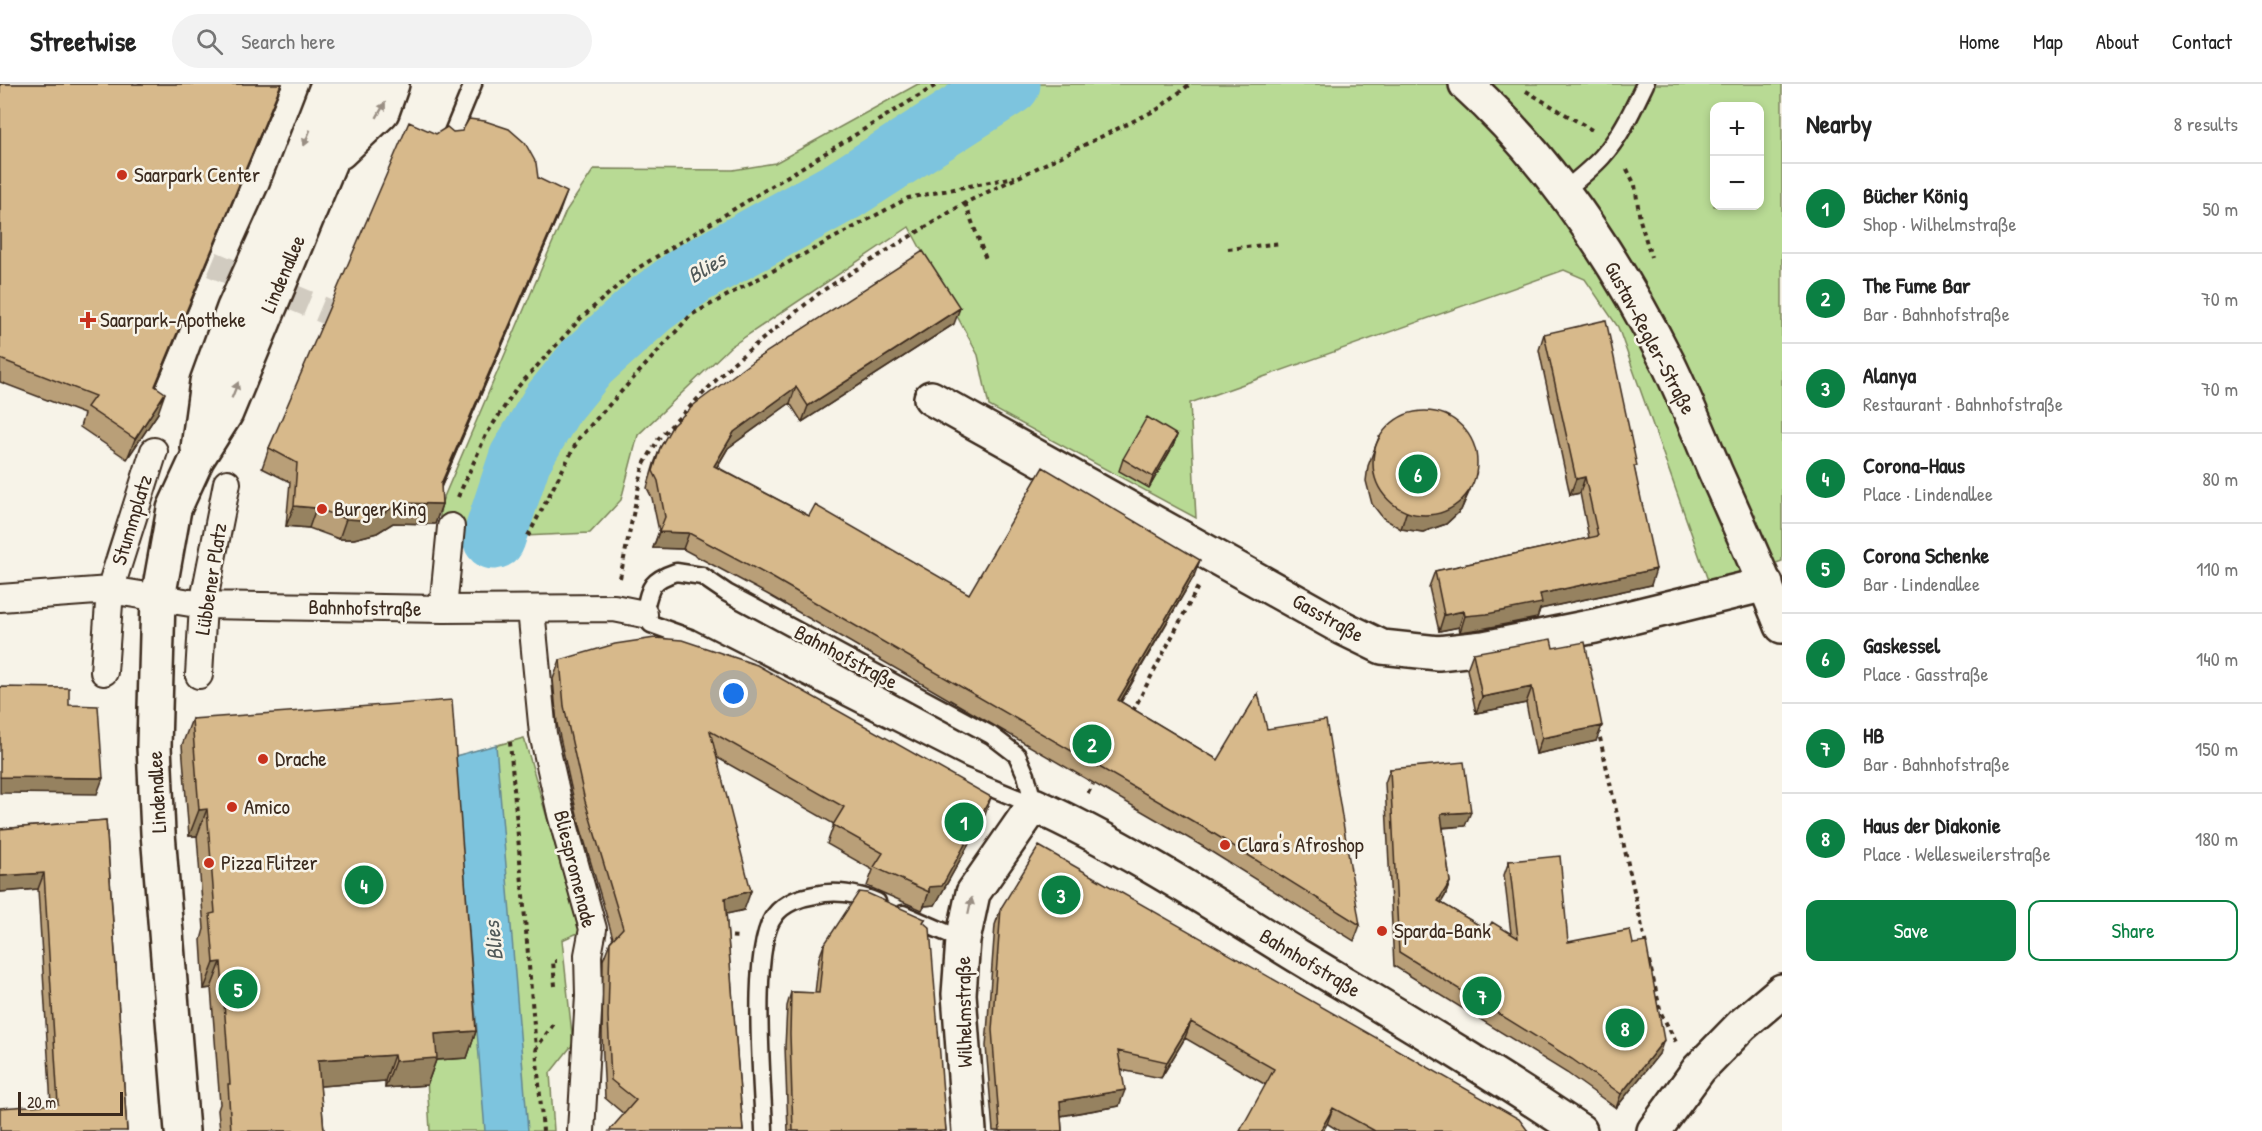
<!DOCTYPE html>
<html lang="en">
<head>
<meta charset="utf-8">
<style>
	body { margin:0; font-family:"Patrick Hand",sans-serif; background:#f2f2f2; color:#222 }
	.controls { position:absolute; right:18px; top:18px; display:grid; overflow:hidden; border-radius:12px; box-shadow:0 3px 9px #0003 }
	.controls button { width:54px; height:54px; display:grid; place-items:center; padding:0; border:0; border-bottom:2px solid #e0e0e0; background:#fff; color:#222; font:30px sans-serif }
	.scale { position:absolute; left:18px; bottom:15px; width:105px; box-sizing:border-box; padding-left:6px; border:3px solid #3b2a1e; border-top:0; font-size:16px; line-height:21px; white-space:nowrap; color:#3b2a1e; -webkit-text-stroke:4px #f7f3e8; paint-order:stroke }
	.you { position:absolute; left:734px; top:610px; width:21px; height:21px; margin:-15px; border:4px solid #fff; border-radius:50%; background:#1a73e8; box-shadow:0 0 0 9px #1a73e833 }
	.badge { display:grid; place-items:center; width:39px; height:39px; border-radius:50%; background:#0b8043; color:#fff; font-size:20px; font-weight:700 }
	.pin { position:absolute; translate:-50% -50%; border:3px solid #fff; box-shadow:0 2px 6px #0006 }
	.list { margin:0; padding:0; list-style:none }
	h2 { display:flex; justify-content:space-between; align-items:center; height:78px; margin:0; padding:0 24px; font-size:26px }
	h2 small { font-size:20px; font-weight:400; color:#767676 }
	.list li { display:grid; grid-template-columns:39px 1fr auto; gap:18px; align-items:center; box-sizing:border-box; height:90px; padding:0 24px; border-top:2px solid #e0e0e0 }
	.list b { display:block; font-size:22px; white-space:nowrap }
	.list p { margin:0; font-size:20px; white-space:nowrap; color:#767676 }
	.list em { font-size:20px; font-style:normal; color:#767676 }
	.actions { display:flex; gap:12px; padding:18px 24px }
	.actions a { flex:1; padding:14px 0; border:2px solid #0b8043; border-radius:12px; text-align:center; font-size:21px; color:#0b8043 }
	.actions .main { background:#0b8043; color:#fff }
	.icon { flex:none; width:33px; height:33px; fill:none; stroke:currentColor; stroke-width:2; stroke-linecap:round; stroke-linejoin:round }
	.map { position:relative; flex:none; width:1782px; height:1047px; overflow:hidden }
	header { display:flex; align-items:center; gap:36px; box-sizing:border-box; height:84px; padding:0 30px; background:#fff; border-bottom:2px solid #e0e0e0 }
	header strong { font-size:28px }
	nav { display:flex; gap:33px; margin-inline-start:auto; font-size:21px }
	.search { width:420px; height:54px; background:#f2f2f2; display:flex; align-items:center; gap:15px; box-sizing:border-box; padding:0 21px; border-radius:33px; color:#767676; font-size:22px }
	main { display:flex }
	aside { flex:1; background:#fff }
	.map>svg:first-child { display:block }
	.green { fill:#b8da94; stroke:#7a8259; stroke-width:1.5; fill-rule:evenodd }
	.water { fill:#7dc4de; stroke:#638691; stroke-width:1.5 }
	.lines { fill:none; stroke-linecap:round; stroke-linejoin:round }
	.river { stroke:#7dc4de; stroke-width:63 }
	.pedestrian-tunnel { stroke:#d1cbc0; stroke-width:26; stroke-dasharray:26 13; stroke-linecap:butt }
	.service-casing { stroke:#3b2a1e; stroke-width:21 }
	.pedestrian-casing { stroke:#3b2a1e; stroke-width:30 }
	.minor-casing { stroke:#3b2a1e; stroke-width:38 }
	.tertiary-casing { stroke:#3b2a1e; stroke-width:38 }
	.secondary-casing { stroke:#3b2a1e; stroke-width:38 }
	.path { stroke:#3b2a1e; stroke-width:4; stroke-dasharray:4.5 4.5; stroke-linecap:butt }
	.service { stroke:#f7f3e8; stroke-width:16 }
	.pedestrian { stroke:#f7f3e8; stroke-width:26 }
	.minor { stroke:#f7f3e8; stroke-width:33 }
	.tertiary { stroke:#f7f3e8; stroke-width:33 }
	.secondary { stroke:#f7f3e8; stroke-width:33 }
	.wall { fill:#b99f78; stroke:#3b2a1e; stroke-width:1.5 }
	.shaded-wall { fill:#968261; stroke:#3b2a1e; stroke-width:1.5 }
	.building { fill:#d7b98b; stroke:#3b2a1e; stroke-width:1.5 }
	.oneway { fill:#998e83 }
	.poi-dot { fill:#c8321e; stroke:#f7f3e8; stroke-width:2 }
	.labels { text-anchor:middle; stroke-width:5; stroke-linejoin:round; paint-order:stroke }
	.poi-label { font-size:21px; fill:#3b2a1e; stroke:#f7f3e8; text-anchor:start }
	.street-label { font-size:21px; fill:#3b2a1e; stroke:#f7f3e8 }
	.water-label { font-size:22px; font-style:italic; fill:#4f5858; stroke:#f7f3e8 }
</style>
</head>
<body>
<header>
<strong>Streetwise</strong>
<div class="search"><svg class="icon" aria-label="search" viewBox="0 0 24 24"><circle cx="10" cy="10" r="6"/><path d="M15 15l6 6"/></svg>Search here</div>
<nav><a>Home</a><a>Map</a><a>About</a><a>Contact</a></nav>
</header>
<main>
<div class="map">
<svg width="1782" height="1047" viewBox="0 0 1782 1047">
	<rect width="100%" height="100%" fill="#f7f3e8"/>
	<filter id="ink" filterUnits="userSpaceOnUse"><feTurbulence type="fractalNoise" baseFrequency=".0167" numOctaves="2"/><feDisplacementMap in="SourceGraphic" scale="12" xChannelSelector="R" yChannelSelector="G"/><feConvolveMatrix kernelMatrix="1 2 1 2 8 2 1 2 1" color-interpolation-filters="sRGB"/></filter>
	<g filter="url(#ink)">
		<!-- green -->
		<path class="green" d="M918,0H1782V477L1710,502L1618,243L1585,195L1564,186L1190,319L1196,434L989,322L978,271L909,143L730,263L638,351L621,416L590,449L438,456L441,420L566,127L594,85L733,86L775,79ZM1714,22H1760V122H1714Z
			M524,654L580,848L562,856L573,960L550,989L554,1047H430L426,976L466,974L445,675Z"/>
		<!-- water -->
		<path class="water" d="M496,661L528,1047H485L455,672Z"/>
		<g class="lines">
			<!-- river -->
			<path class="river" d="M494,454L520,375L552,321L587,278L651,220L692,190L844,106L1009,0"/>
			<!-- pedestrian-tunnel -->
			<path class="pedestrian-tunnel" d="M176,165L328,228"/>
			<!-- service casing -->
			<g class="service-casing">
				<path id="service" d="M449,58L473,0
					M1564,107C1577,96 1591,85 1602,73C1621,52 1633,25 1645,0
					M676,488L702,492L727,509L991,651L1017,671L1026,691L1034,721L962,692L690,554L651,540L644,530C650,504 649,497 676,488Z
					M903,830L963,856
					M764,1047C763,1003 749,862 775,831C784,819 801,813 815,811C835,806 858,810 877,818"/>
			</g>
			<!-- pedestrian casing -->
			<g class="pedestrian-casing">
				<path id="pedestrian" d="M0,514L110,506L203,521L443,525L614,524L644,530
					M443,525L451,443
					M531,525L543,650L561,730L593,845L588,871L589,912L581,1047
					M104,588L110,506L154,367
					M199,591L203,521L227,399"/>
			</g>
			<!-- minor casing -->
			<g class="minor-casing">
				<path id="minor" d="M931,314L1343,544L1382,563L1438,569L1484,564L1595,542L1766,500
					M969,1047L959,910L963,856L973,809L1034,721C1126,763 1212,819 1298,872C1393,929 1489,985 1580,1047"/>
			</g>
			<!-- tertiary casing -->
			<g class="tertiary-casing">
				<path id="tertiary" d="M1654,1047L1699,985L1742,941L1782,907"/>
			</g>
			<!-- secondary casing -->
			<g class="secondary-casing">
				<path id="secondary" d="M1466,0C1551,77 1616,176 1668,279C1685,314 1700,351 1715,387C1738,438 1761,489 1782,542
					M340,68L382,28L392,0
					M198,364L207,298L234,224L285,111L328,0
					M182,1047L158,749L154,662L158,514L174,425L197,375L226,329L362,0"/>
			</g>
			<!-- path -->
			<path class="path" d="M1526,7L1592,46
				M1627,85L1635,101L1640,136L1651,173
				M965,119L987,178
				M1228,165L1281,159
				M458,413L486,351L516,305L581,234L638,184L938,0
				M528,452L579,354L691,231L908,114L1015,93
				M620,494L643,382L659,354L733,279L822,207L896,161L965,119L1158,25L1190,0
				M1133,627L1199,501
				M1598,645L1646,861
				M510,658L543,1047
				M1088,709L1093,700
				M723,852L740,853
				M1649,877L1661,929L1677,960
				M555,902L553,877H557
				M535,966L555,938"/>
			<!-- service -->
			<use href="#service" class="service"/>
			<!-- pedestrian -->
			<use href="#pedestrian" class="pedestrian"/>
			<!-- minor -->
			<use href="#minor" class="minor"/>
			<!-- tertiary -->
			<use href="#tertiary" class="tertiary"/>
			<!-- secondary -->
			<use href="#secondary" class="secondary"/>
		</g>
		<!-- wall -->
		<path class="wall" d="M0,0H282L156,302L158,329L127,375L80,343L84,330L0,298Z
			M453,48L560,127L441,403L442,420L435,440L393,439L377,449L354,455H339L309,444L286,442L290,398L262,384L269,364L436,50Z
			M954,240L802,338L790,319L728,364L717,383L809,432L969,510L1194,492L1121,618L1218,676L1267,645L1360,841L1354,857L1202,762L767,510L683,465L653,464L659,447L652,414L647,404L654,380L660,364L673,341Z
			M1544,250L1635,387L1651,501L1540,525L1537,534L1481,545L1460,548L1459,543L1439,547L1429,503L1435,487L1589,454L1580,409L1570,411L1539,266Z
			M1177,351L1173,362L1149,404L1119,387L1123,375Z
			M1379,353L1470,406L1461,426L1446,440L1423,448L1401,445L1383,434L1372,420L1366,397L1368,382Z
			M1553,564L1596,657L1536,670L1526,619L1476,629L1467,585L1473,569Z
			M560,576L985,731L935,821L924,822L922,826L867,802L873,786L827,760L834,740L716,673L744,826L726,830L743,1047L624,1030L605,1014L602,952L603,876L610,858L613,854L578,735L557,640L553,595Z
			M192,635L476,947L467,974L436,976L427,1001L385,1004V997L320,1002L324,1047H220L218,1026L220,1020L211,904L204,905L201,856L204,845L197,752H189L182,661Z
			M1390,685L1465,742L1443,744L1450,798L1445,812L1441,819L1487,846L1511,849L1504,791L1509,777L1568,858L1659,970L1616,1024L1567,989L1394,882L1385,699Z
			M106,736L127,1047L51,1021L38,805L0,808V745Z
			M1001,824L1528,1047H1339L1266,1001L1185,954L1161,994L1121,986L1119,1022L1061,1032L1062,1047H993L986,962L995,841Z
			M925,835L923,838L946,1047H788L785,963L787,922L791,908L815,909L819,874L824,861Z"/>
		<!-- shaded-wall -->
		<path class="shaded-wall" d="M281,0H282L148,322L155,302Z
			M567,108L560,127L434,420L441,400Z
			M960,224L954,240L802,338L808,322Z
			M796,303L790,319L728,364L708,398L714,382L734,348Z
			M165,309L158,329L127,375L135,355Z
			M1177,351L1173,362L1149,404L1153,393Z
			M1476,390L1461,426L1446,440L1423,448L1401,445L1406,429Z
			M1585,393L1580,409L1570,411L1576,395Z
			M400,419L442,420L435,440L393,439L377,449L354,455H339L346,435Z
			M294,422L316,424L309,444L286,442Z
			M659,448L689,449L683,465L653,464Z
			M1200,476L1194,492L1112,632L1118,616Z
			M1656,485L1651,501L1540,525L1537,534L1481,545L1460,548L1465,532L1540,510Z
			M1464,527L1459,543L1439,547L1444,531Z
			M1532,603L1526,619L1476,629L1482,613Z
			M1602,642L1596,657L1536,670L1542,654Z
			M0,693L103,694L97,710L0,709Z
			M991,713L985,731L935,821L924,822L929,808V803Z
			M207,725L197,752H189L199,726Z
			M1471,728L1465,742L1436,744L1441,730Z
			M44,789L38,805L0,808V792Z
			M1450,798L1445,812L1433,831L1438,817Z
			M751,807L744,826L718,832L725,814Z
			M221,878L211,904L204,905L214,879Z
			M1191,938L1185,954L1161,994L1167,978Z
			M476,947L467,974L436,976L427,1001L385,1004L395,977L435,950Z
			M1664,956L1659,970L1616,1024L1621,1010Z
			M394,971L385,997L309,1003L318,976Z
			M1125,1006L1119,1022L1054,1033L1060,1017Z
			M1333,1024L1327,1040L1323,1047H1320Z"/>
		<!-- building -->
		<path class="building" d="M0,0H281L155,302L165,309L135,355L87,323L95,312L0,275Z
			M469,35L485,37L509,45L525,59L536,79L538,94L567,108L441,400L442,420L400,419L384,429L361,436L346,435L316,424L294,422L297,379L269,364L409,38L436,50L447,43L453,48L462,47Z
			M923,167L960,224L808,322L796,303L734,348L714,382L809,432L815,421L969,510L1043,383L1200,476L1118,616L1218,676L1258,609L1267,645L1326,636L1360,841L1208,746L773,494L689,449L659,448L665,433L658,397L653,387L660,364L673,341L695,320L753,277Z
			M1606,236L1637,382H1634L1656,485L1540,510L1542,519L1487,530L1465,532L1464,527L1444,531L1435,487L1598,452L1585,393L1576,395L1544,250Z
			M1373 379a52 52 0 1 1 104 0a52 52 0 1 1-104 0Z
			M1147,333L1177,351L1153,393L1123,375Z
			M655,554L682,556L757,581L991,713L942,802L929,803V808L874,783L883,769L833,741L844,723L710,647L751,807L725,814L743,1047H609L636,1016L611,996L608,933L610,858L623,844L585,717L564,622L560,576L615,560Z
			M1551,555L1553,564L1585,558L1602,642L1542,654L1532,603L1482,613L1473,569Z
			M0,603L69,604V621L98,622L103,694L0,693Z
			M452,616L476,947L435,950L437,974L395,977L394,971L318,976L324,1047H231L228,1000H230L221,878L214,879L210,830L215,829L207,725L199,726L192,635Z
			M1464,678L1471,728L1441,730L1450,798L1438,817L1487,846L1492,838L1518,854L1509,777L1560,772L1568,858L1630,846L1633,860L1646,858L1664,956L1621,1010L1572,975L1399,868L1390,685Z
			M106,736L127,1047H0V1024L58,1020L44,789L0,792V745Z
			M1039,762L1519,1035L1528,1047H1375L1333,1024L1320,1047H1240L1274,985L1191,938L1167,978L1118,967L1125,1006L1060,1017L1062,1047H1000L992,946L1001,824Z
			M859,808L867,809L925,835L923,838L930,844L946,1047H793L790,950L791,908L819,909L824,861Z"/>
		<!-- one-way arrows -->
		<defs><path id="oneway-solid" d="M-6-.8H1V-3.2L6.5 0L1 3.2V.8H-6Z" transform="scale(1.5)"/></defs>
		<g class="oneway">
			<use href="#oneway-solid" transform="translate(381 26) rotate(-60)"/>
			<use href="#oneway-solid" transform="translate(307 54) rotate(111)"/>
			<use href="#oneway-solid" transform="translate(235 306) rotate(-68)"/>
			<use href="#oneway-solid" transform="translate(970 822) rotate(-78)"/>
		</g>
	</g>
	<!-- markers -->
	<g class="poi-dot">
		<circle cx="122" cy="91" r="6"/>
		<path d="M85 227h6v6h6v6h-6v6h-6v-6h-6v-6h6z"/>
		<circle cx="322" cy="425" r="6"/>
		<circle cx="263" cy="675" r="6"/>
		<circle cx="232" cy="723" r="6"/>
		<circle cx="1225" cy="761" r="6"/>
		<circle cx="209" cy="779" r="6"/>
		<circle cx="1382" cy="847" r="6"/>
	</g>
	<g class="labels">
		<!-- poi labels -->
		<g class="poi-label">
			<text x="134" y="98">Saarpark Center</text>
			<text x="100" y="243">Saarpark-Apotheke</text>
			<text x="334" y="432">Burger King</text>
			<text x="275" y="682">Drache</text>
			<text x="244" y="730">Amico</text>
			<text x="1237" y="768">Clara's Afroshop</text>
			<text x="221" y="786">Pizza Flitzer</text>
			<text x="1394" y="854">Sparda-Bank</text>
		</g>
		<!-- street labels -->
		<g class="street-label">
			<text transform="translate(283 190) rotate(-67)" y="7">Lindenallee</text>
			<text transform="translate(1650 254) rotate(62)" y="7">Gustav-Regler-Straße</text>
			<text transform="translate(132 436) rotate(-73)" y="7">Stummplatz</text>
			<text transform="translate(211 495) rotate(-81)" y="7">Lübbener Platz</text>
			<text transform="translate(365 524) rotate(1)" y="7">Bahnhofstraße</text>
			<text transform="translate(1328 534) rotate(29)" y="7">Gasstraße</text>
			<text transform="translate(846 573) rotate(28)" y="7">Bahnhofstraße</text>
			<text transform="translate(157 708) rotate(-93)" y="7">Lindenallee</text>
			<text transform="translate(575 785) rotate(76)" y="7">Bliespromenade</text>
			<text transform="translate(1310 879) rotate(31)" y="7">Bahnhofstraße</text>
			<text transform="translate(964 928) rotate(-91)" y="7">Wilhelmstraße</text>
		</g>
		<!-- water labels -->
		<g class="water-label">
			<text transform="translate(706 183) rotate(-31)" y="8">Blies</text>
			<text transform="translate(493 857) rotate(-96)" y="8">Blies</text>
		</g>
	</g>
</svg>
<div class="controls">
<button>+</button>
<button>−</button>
</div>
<div class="scale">20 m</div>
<div class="you"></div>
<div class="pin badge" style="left:964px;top:738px">1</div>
<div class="pin badge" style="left:1092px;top:660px">2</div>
<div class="pin badge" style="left:1061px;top:811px">3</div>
<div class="pin badge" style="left:364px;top:801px">4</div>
<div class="pin badge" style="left:238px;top:905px">5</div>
<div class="pin badge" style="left:1418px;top:390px">6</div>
<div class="pin badge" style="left:1482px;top:912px">7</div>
<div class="pin badge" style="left:1625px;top:944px">8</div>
</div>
<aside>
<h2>Nearby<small>8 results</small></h2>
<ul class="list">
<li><span class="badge">1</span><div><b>Bücher König</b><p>Shop · Wilhelmstraße</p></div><em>50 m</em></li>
<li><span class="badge">2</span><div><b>The Fume Bar</b><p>Bar · Bahnhofstraße</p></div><em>70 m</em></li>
<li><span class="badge">3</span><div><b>Alanya</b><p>Restaurant · Bahnhofstraße</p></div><em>70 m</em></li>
<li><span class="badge">4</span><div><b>Corona-Haus</b><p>Place · Lindenallee</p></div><em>80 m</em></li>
<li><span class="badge">5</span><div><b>Corona Schenke</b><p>Bar · Lindenallee</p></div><em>110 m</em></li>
<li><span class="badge">6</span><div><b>Gaskessel</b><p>Place · Gasstraße</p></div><em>140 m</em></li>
<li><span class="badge">7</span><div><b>HB</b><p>Bar · Bahnhofstraße</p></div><em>150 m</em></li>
<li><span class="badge">8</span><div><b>Haus der Diakonie</b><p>Place · Wellesweilerstraße</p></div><em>180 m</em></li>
</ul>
<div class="actions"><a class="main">Save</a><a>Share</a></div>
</aside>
</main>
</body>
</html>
